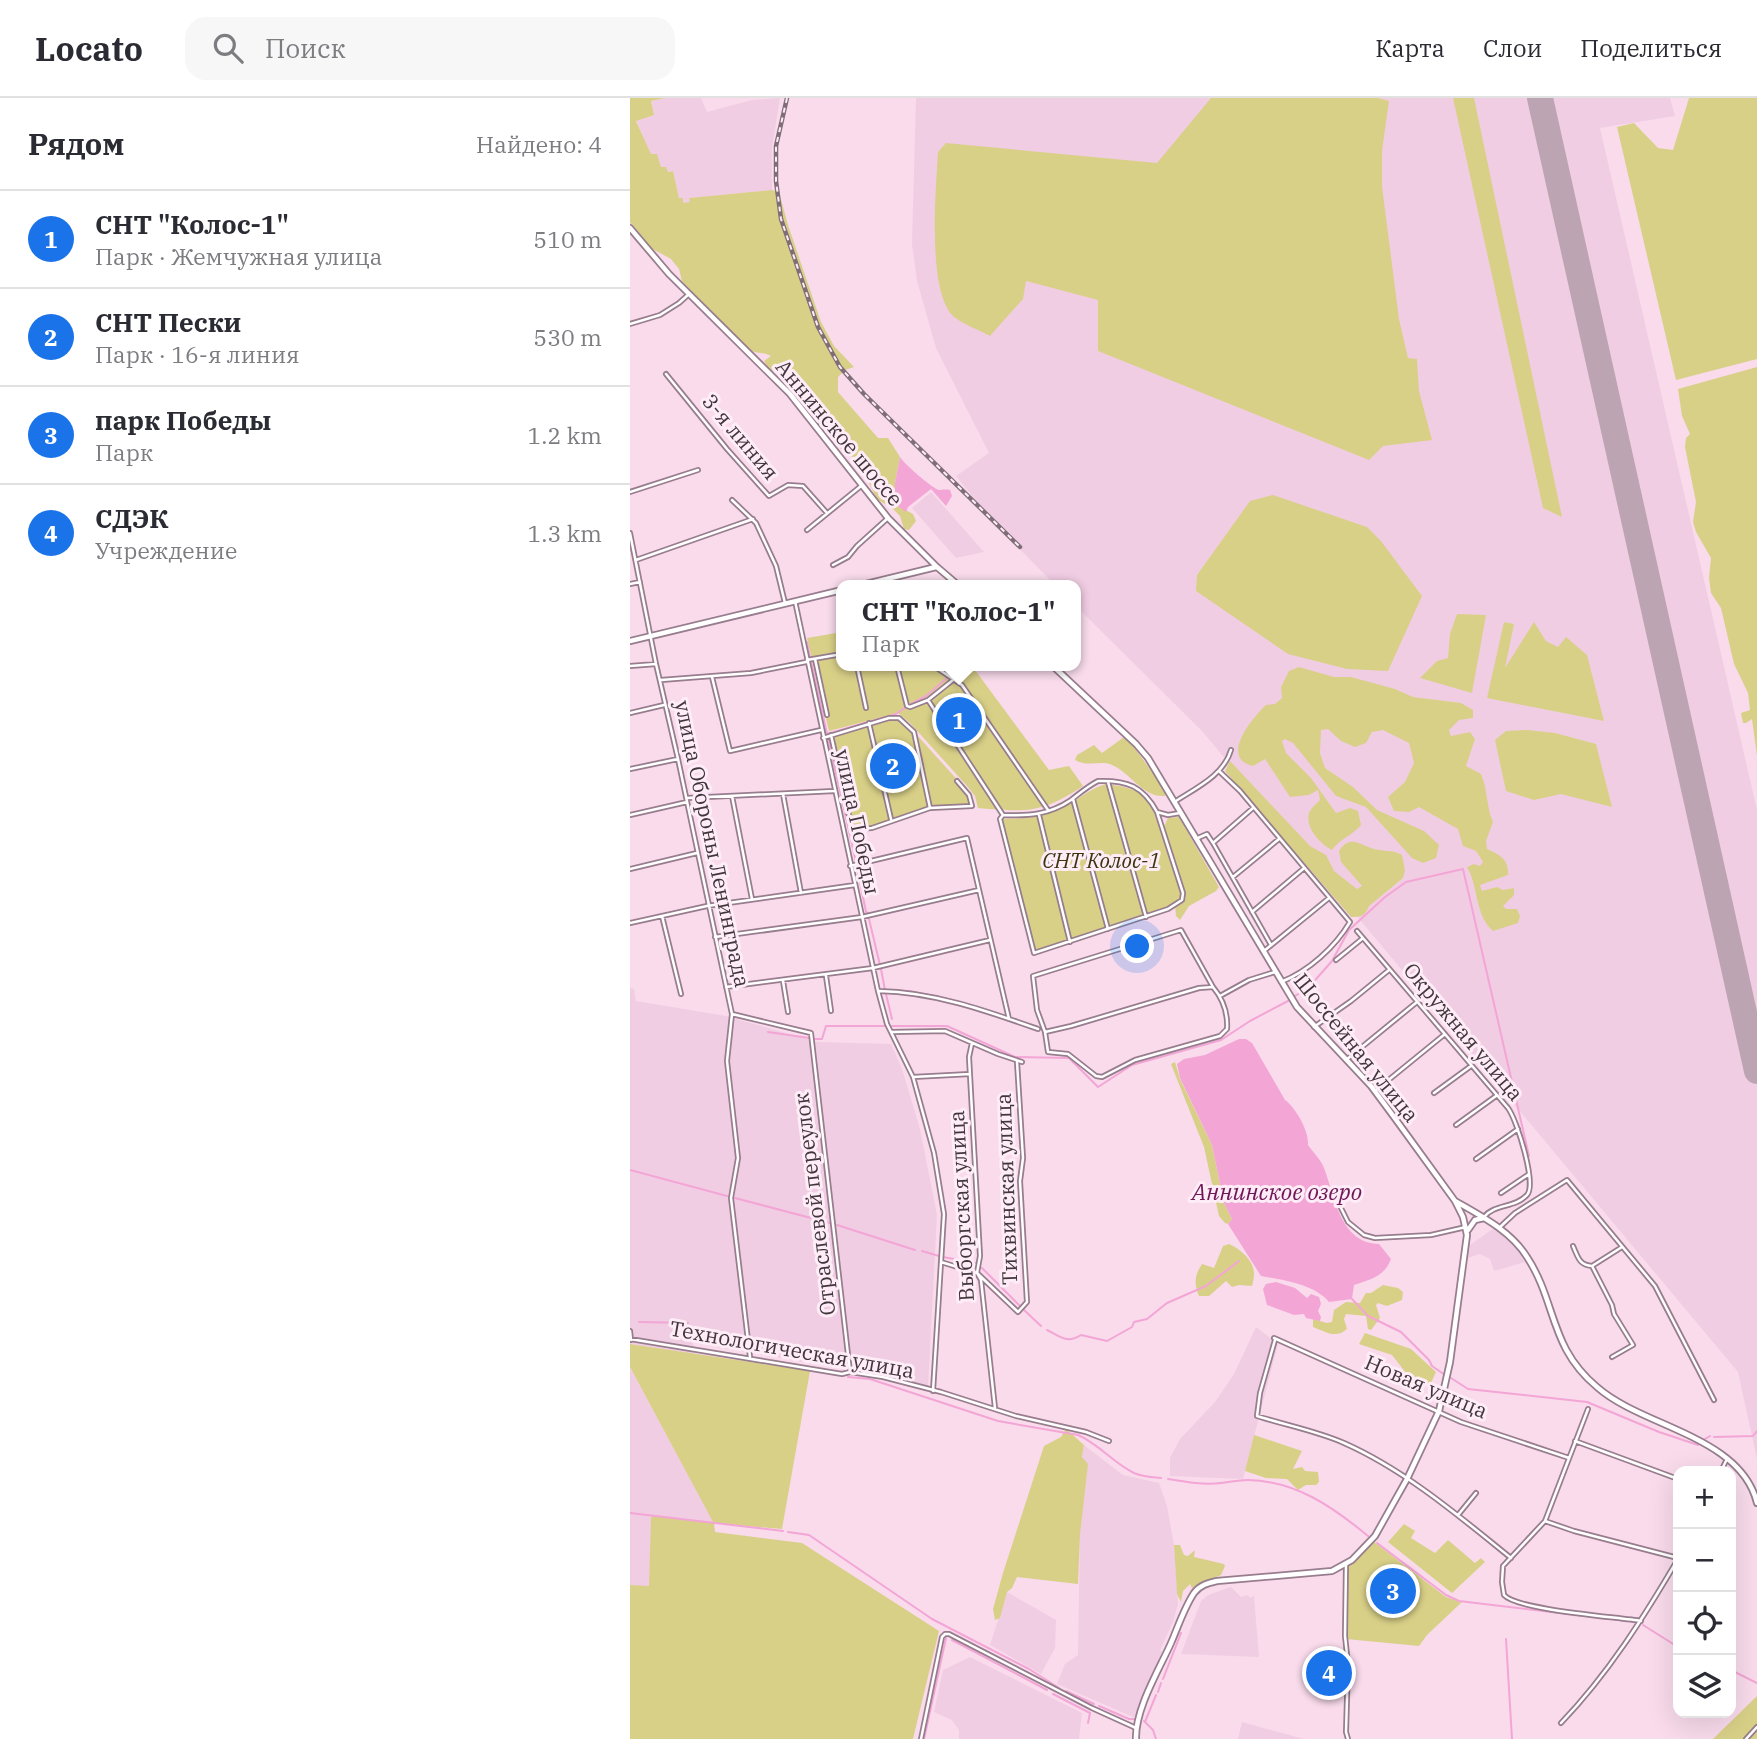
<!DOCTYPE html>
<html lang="ru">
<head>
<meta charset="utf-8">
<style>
	body { margin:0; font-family:"IBM Plex Serif",serif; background:#f7f7f7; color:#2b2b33 }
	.controls { position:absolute; right:21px; bottom:21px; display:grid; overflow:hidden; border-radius:14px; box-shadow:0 7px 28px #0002 }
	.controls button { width:63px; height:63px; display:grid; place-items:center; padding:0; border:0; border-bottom:2px solid #e1e1e2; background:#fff; color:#2b2b33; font:35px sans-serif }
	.you { position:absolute; left:508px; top:849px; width:24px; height:24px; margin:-18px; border:5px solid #fff; border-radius:50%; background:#1a73e8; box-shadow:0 0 0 10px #1a73e833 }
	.badge { display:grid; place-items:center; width:46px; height:46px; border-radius:50%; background:#1a73e8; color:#fff; font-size:23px; font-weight:700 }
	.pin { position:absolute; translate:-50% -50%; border:4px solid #fff; box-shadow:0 2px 7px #0006 }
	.popup { position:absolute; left:206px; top:482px; width:245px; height:91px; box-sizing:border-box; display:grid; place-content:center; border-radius:14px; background:#fff; filter:drop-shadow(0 2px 5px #0005); font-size:23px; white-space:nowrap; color:#7c7c81 }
	.popup b { font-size:26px; color:#2b2b33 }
	.popup::after { content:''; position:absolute; left:50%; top:100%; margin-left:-14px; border:14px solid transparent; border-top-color:#fff }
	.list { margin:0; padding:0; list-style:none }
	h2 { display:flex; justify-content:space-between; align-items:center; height:91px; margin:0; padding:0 28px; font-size:30px }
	h2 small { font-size:23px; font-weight:400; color:#7c7c81 }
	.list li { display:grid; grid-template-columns:46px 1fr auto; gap:21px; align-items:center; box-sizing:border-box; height:98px; padding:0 28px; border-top:2px solid #e1e1e2 }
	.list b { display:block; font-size:26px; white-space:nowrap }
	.list p { margin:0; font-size:23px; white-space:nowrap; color:#7c7c81 }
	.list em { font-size:23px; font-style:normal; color:#7c7c81 }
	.icon { flex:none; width:38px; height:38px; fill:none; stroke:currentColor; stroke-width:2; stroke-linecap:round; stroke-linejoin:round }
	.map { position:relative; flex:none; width:1127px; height:1641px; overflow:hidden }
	header { display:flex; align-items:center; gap:42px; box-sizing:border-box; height:98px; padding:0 35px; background:#fff; border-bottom:2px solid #e1e1e2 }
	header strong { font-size:33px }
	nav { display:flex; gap:38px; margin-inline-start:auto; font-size:24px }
	.search { width:490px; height:63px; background:#f7f7f7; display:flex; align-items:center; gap:18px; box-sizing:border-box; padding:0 24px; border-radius:21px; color:#7c7c81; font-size:26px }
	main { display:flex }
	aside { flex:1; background:#fff }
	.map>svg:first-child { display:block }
	.built { fill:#f1cde3 }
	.green { fill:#d9d088 }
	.water { fill:#f3a5d5 }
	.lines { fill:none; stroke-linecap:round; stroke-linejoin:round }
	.stream { stroke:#f3a5d5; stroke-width:2 }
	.runway { stroke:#bca4b2; stroke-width:26 }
	.street-casing { stroke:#977d8d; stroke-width:6 }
	.secondary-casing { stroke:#977d8d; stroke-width:8 }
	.street { stroke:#fff; stroke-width:2.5 }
	.secondary { stroke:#fff; stroke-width:4.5 }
	.rail-casing { stroke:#7f6d78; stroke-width:4.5 }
	.rail { stroke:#feecf7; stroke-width:2; stroke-dasharray:5; stroke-linecap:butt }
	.labels { text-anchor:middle; stroke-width:6; stroke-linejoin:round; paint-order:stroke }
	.street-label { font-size:21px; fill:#42363d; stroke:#feecf7 }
	.park-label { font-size:21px; font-style:italic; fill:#39350e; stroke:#feecf7 }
	.water-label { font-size:23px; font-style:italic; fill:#711858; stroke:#feecf7 }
</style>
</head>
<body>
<header>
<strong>Locato</strong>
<div class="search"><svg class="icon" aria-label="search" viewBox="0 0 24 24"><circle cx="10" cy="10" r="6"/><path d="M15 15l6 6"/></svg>Поиск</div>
<nav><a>Карта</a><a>Слои</a><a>Поделиться</a></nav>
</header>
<main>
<aside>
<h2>Рядом<small>Найдено: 4</small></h2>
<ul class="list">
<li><span class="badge">1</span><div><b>СНТ &quot;Колос-1&quot;</b><p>Парк · Жемчужная улица</p></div><em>510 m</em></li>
<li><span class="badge">2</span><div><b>СНТ Пески</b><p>Парк · 16-я линия</p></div><em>530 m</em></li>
<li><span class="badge">3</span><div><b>парк Победы</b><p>Парк</p></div><em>1.2 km</em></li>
<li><span class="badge">4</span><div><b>СДЭК</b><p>Учреждение</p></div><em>1.3 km</em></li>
</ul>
</aside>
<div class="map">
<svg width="1127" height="1641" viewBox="0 0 1127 1641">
	<rect width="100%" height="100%" fill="#f9dbec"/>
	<!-- built -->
	<path class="built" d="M35,0H71L77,14L122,2L150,0L142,50V92L60,100V105H53L49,100L43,73L38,74L31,69L21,57L6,22L24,17L21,3Z
		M286,0H1040L1045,18L970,30L1127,712V1361L1108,1274L572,633L446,508V487H425L364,425L326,378L359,355L306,250L287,183L282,146Z
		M301,394L354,454L326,460L282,410Z
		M0,890L4,891L6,903L96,918L188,944L261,946L272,971L290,1031L307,1117L298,1289L252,1277L63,1245L64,1256L0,1246Z
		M864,1130L887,1151L895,1164L864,1173L860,1161L850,1156L838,1160L840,1147Z
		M626,1229L648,1246L613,1381L540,1378V1360L550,1341L585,1304L604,1276Z
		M0,1269L84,1425L19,1489L0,1487Z
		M454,1347L493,1377L529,1385L537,1408L544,1447L548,1506L543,1524L530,1552L532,1554L506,1618L503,1619L427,1586L435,1566L448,1557L450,1437L457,1366L452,1359Z
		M601,1489L611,1499L618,1497L620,1500L624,1498L629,1559L551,1556L571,1503L578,1497Z
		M377,1494L426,1522L425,1550L411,1576L360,1547Z
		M340,1559L452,1615L449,1641H329V1632L322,1622L304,1614L313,1572Z
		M612,1624L641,1632L674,1641H608Z"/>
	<!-- green -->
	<path class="green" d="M0,0H35L21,3L24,17L6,23L21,56H27L31,69H36L38,74L43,73L49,100H53V105L60,104L59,100L142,92L149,94L158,127L191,224L204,248L224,269L215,272L208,279V294L248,340H258L270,359L265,385V406L283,416L286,423L279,432L274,431L270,418L263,411L247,401L228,363L212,352L181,310L154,283L151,277C143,274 138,270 134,263L141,258C135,254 132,256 125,254C111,249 65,197 52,183L49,171L41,161L19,149L0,124Z
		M581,0H748L759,3L752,53V88L769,221L778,260L787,261L789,293L802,342L753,348L739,362L468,253V202L396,183L393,201L360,238C351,233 328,224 322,217C297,189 306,91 308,54L316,45L527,65Z
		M823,0H844L932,419L913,410Z
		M1059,0H1127V261L1046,282L987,29L1004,25L1028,50L1043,52Z
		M1127,269V658L1122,621L1116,625H1113L1111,615L1120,612L1118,595L1104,566L1091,510L1081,495L1079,480L1081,460L1066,434L1063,424L1066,404L1055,349L1056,340L1060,336L1052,318L1048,291Z
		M643,397L737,429L751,443L792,498L758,573L717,571L658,556L566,493L567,477L620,403Z
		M827,516L856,517L842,595L790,580L807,563L818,560L820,536Z
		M874,524L884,526L875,570L904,524L916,543L928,549L936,539L957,557L974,623L857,600Z
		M212,534V568H342L419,672L439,668L453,688C411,716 396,714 348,710L345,698L337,688L280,625L268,615L199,633L177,540Z
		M669,569L704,579H721L765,591L783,599L831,605L843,612V620L829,622L819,632L821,638L840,634L845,641L836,668L851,676C858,692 856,708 863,724L856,743L857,751C870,757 879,761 878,777L850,787L852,793L867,789L873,792L884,790V797L873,808L876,811H887L890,818L888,825L863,833C844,816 849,789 837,769L844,766L850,768L853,764L846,753L833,748L828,731L789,709L779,714L764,713L758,699L775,684L784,665L779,645L753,632L742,634L736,645L725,649L711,643L698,631L691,632L690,655L695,670L723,689L747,712L794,733L809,747L806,760L793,765L782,760L736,709L706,698L663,645L655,641L652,643L656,655L681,680L706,715L720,710L728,713L731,727C723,737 712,739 702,752C690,746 675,730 679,715C681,710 687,705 690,702L688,692L679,697L660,699L635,661L623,668C589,660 622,620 636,607L645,606L652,600L651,589L659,573Z
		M265,621C274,622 277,634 286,636L341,697L343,706L302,709L241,728L224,730L204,638Z
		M898,632L925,635L966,646L982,709L931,696L904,702L876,693L865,642L876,633Z
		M494,639L498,641L536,693L535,698C514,700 501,676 484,668C472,661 458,670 445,662L447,657L464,647L472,655Z
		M600,663L680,748L696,757L704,773L727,791L732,788L711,764L709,753C720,736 730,747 744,751C754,754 762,751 772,757L775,772L773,780L739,808C735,818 731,819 721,819L595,673Z
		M476,686C516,691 519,698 531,735L538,720L549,719L589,789L586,793L559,808L550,822L546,818L545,806L404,853L372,721C395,721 417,719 437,707C453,699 457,692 476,686Z
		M545,964L550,981L582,1047L594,1105L602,1121L598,1126L595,1125L589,1118L574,1049L541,966Z
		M599,1146C610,1151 624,1162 624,1176C624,1180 623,1184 622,1188L609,1187L602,1189L596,1183L579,1198H569C564,1186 564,1178 572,1166L584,1170L593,1148Z
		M753,1187L768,1190L773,1194L772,1202L757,1208L748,1205L746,1207L750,1220L741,1232L738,1231L736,1218L716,1216L714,1221L717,1231C706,1241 696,1234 683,1229V1221L697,1225L702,1224L704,1212L716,1204L730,1205L736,1195H741Z
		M735,1235L781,1251L806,1274L800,1287L776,1275L762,1257L729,1246Z
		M0,1246L180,1273L152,1431L84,1425L85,1434L172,1445L309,1533L283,1641H0V1487L19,1488L21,1418L83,1424L0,1269Z
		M436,1331L454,1347L452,1359L458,1366L450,1437L448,1486L387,1479L382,1490L377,1494L370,1520L365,1522L363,1511L373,1475L414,1348L431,1339Z
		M624,1337L672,1353L663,1371L672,1369L675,1373L688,1374L689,1384L686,1387H676L668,1392L657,1381L636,1380L615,1373Z
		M774,1426L785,1433L781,1440L805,1455L818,1442L845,1465L851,1460L855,1464L822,1495L758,1444Z
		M743,1443L816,1499L832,1504L797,1537L789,1548L716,1541L717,1467Z
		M544,1447H550L554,1457L558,1458L565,1452L564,1459L594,1466L595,1468L591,1477L562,1490L560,1486L553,1493L551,1504L547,1496Z
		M1127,1598V1641H1083Z"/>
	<!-- water -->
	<path class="water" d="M270,359C273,365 303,391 309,392C312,392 316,391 320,392L322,398L316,408L301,391L278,409L276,414L265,406V385Z
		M609,941H616L622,945L655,1002C666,1010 679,1033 678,1047C683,1054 691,1062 694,1070C705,1099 710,1145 749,1146L761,1161C754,1179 741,1181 724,1187L722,1201L699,1204C684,1186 653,1182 631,1178L598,1126L602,1121L594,1105L582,1047L550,980L547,966L554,961L575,957Z
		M646,1184L665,1190L677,1200L681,1196L689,1199L691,1206L688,1213L691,1219L690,1223L676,1220L674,1216L664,1217L637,1207L633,1191L636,1186Z"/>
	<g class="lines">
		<!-- stream -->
		<path class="stream" d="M177,544L180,559
			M181,563L197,636L266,616L276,609
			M279,607L296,598L317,580
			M198,640L226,764
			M227,769L236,814L238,815
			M239,821L250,867
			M251,871L255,892L279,893L309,899
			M256,896L262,921
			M665,898L679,889L702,863L719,832L755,799L776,784L833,771L899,1058
			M262,928H317L385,959L439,960L468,989L502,967L591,942L620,923L658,903
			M138,934L179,940
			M185,941H192L196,928H256
			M0,1072L97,1098
			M105,1100L200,1125
			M207,1127L285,1152
			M292,1153L309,1158
			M313,1159L346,1165
			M352,1170L390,1208
			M722,1201L738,1218L771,1234L799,1262L802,1268L815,1277
			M394,1212L411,1228
			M9,1224L58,1225
			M417,1232C431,1239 437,1246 451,1237L477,1243L502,1229L504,1224L517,1221L537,1205L576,1188L609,1163
			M218,1279L240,1281L368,1323L448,1337C469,1346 483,1365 504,1375C513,1379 522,1379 531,1380
			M821,1280L838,1291L957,1304L1029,1334L1068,1347
			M1084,1339L1123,1338L1127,1333
			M1073,1342L1080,1338
			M538,1381C556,1384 573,1387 591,1385C600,1384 609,1382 618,1382C666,1383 703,1409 738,1438
			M0,1415L153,1433
			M158,1434L179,1437L302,1521L399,1571L429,1590
			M747,1445L816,1497L829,1503L1007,1524
			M1013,1527L1048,1549
			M876,1541L882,1641
			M322,1542L417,1592
			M1101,1572L1127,1585
			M533,1581L551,1535
			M436,1593L464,1606
			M528,1594L531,1585
			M423,1596L460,1615L458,1625
			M469,1608L499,1621H505
			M514,1623L523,1632L526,1641
			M515,1624L526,1597
			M294,1641L316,1540"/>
		<!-- runway -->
		<path class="runway" d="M910,0L1127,973"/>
		<!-- street casing -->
		<g class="street-casing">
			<path id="street" d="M0,226L30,217L49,205L59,196
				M36,276L97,351L139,398L158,387L173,388L197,415
				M0,394L68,372
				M102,402L126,425L146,468L155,505
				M177,432L231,388
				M0,435L26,566L48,661L102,916L97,963L108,1060L101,1100L120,1259
				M6,462L123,421
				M203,467L218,459L227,448L258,420
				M0,486L10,484
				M165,503L248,893L257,926L283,979L304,1055L314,1116L303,1293
				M185,561L197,617
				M177,562L212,556
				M0,568L26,566
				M227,568L236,610
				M267,568L277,608L280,609L298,602L323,582
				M304,568L332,587L418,712
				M82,579L100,653L191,632
				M31,582L121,575L176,564
				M298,602L373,717
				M0,615L34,607
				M239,625L261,721
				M201,637L222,731L242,730L300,710L342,708L339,697L327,683
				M193,640L259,620H269L284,634L300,710
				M0,671L48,661
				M589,673L610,693L720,824C705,849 679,873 651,884
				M468,683C497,682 513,688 527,714L553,795L552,802L538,811L404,855L370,721L373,717C398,718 419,717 441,702C450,695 458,688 468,683Z
				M478,684L516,819
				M153,696L171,795
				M102,698L122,801
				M57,700L204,693
				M443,701L478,831
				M546,703C566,690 594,677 601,652
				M527,714L538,717L550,715
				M0,717L57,704
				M409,717L440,844
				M568,740L577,736L583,745L641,847
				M583,745L623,710
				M220,768L337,740L379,921
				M0,771L67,755
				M603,779L649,741
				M622,814L673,771
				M32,818L51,896
				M0,825L77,808L225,787
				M727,833L878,1010C887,1022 907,1086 897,1097C885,1110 864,1106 854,1119
				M85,839L232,819L349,792
				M634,853L699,800
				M706,862L733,840
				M196,878L201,913
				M153,883L158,914
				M96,889L243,870L360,842
				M249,893C304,894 357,913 408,931
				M590,898L619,882L645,874
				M102,916L181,935L220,1274
				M684,929L721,903L759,872
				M262,934L315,933L368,956L392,964
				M415,934L441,928L569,890L583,889C593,901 598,916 597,931L590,938L505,962L472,979L466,978L438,956L418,954L415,934L407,912L403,878L551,832L583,889
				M342,945L339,959L350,1158L347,1175L351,1182L365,1310
				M716,962L787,904
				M283,979L340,976
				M745,993L815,936
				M804,995L841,968
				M826,1027L866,998
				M846,1061L888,1031
				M707,1091L711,1110L718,1124L734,1137L745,1140L801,1137L836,1129
				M871,1095L899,1076
				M869,1130L885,1115L937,1082L1025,1188L1084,1302
				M943,1148C948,1159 949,1167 962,1168L982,1207L984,1216L1003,1247L982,1259
				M311,1164L347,1175L388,1214L397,1204L390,1083L393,1060L387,964
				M962,1168L992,1149
				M0,1233L1,1242
				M644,1240L831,1324L939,1360
				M0,1241L212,1276L220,1274L253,1279L311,1294L386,1318L456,1334L479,1343
				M645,1242L630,1295L627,1318C655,1327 687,1333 714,1345C775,1372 829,1418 881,1460
				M958,1311L915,1423L873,1468L872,1484L874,1497C887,1512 987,1519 1011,1523
				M945,1343L1048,1381
				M1091,1373L1097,1361
				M828,1417L846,1395
				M915,1423L944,1433L1048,1460
				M716,1466L715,1538L718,1566L716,1634L718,1641
				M931,1625C978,1576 1014,1519 1048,1461
				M291,1641L312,1539L315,1536H319L462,1610L506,1630
				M1116,1641L1127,1629"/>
		</g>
		<!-- secondary casing -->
		<g class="secondary-casing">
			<path id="secondary" d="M0,130L39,176L160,296L258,420L307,469L328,487
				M232,487L306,469
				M0,543L212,492
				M423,568L506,646L518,660L667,909L741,988L764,1019L825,1103L833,1119L837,1137L820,1264L809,1313L777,1381L745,1438L722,1462L702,1473L587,1483C578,1485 570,1487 564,1495C554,1510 548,1529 541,1545C529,1572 505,1611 506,1641
				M825,1103C851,1118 881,1133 897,1159C927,1205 919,1249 967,1289C1012,1329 1111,1338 1127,1405
				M838,1132L845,1122L854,1120"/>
		</g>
		<!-- street -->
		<use href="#street" class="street"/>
		<!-- secondary -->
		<use href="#secondary" class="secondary"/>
		<!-- rail casing -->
		<g class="rail-casing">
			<path id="rail" d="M157,0L146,48V83L151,121L188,229L210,269L234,296L390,449"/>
		</g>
		<!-- rail -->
		<use href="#rail" class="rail"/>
	</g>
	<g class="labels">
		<!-- street labels -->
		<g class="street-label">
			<text transform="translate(209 335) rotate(50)" y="7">Аннинское шоссе</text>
			<text transform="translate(110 339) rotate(50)" y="7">3-я линия</text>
			<text transform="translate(227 724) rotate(78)" y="7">улица Победы</text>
			<text transform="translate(82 746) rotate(78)" y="7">улица Обороны Ленинграда</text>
			<text transform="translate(833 934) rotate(50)" y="7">Окружная улица</text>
			<text transform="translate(726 950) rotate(51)" y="7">Шоссейная улица</text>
			<text transform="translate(377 1091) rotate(-92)" y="7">Тихвинская улица</text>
			<text transform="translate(185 1106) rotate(-97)" y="7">Отраслевой переулок</text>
			<text transform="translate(332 1108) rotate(-93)" y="7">Выборгская улица</text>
			<text transform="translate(162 1252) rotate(10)" y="7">Технологическая улица</text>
			<text transform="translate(796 1289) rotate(23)" y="7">Новая улица</text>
		</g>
		<!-- park labels -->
		<g class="park-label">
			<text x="471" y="770">СНТ Колос-1</text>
		</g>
		<!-- water labels -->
		<g class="water-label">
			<text x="647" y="1102">Аннинское озеро</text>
		</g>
	</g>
</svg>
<div class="controls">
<button>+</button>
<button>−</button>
<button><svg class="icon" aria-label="locate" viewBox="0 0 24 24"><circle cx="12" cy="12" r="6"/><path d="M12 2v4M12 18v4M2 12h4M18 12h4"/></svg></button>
<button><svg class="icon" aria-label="layers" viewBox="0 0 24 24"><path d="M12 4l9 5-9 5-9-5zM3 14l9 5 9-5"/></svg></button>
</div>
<div class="you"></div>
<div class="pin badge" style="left:329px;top:622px">1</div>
<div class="popup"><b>СНТ &quot;Колос-1&quot;</b>Парк</div>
<div class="pin badge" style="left:263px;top:668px">2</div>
<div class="pin badge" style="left:763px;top:1493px">3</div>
<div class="pin badge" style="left:699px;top:1575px">4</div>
</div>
</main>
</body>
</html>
